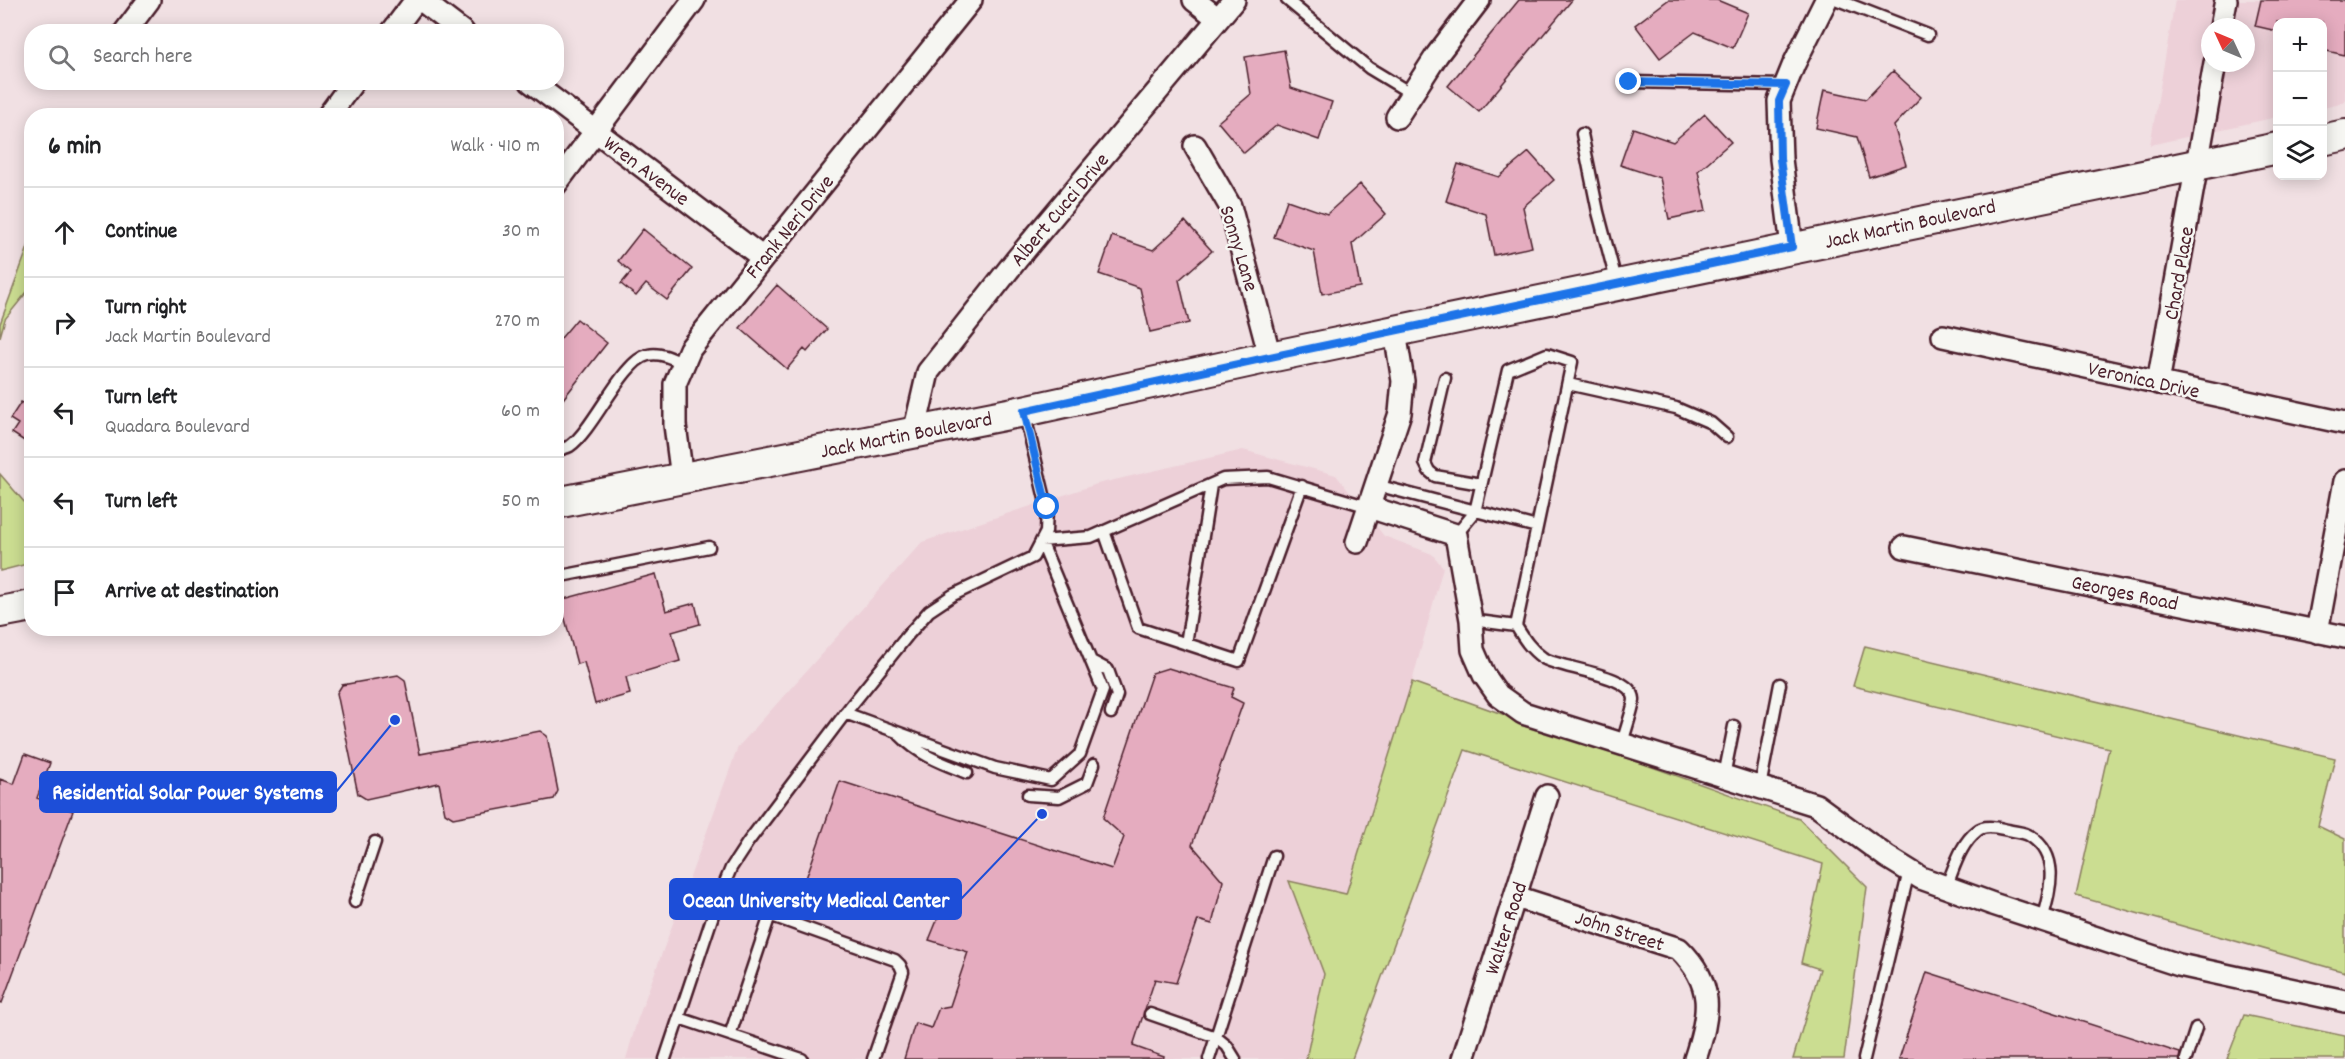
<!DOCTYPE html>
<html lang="en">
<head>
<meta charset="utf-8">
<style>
	body { margin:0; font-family:Dekko,sans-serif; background:#f2f2f2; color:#202124 }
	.controls { position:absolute; right:18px; top:18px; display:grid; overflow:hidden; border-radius:12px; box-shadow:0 3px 15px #0003 }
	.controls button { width:54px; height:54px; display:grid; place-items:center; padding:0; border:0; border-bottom:2px solid #e0e0e0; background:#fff; color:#202124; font:30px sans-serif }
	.compass { position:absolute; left:2201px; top:18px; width:54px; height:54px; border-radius:50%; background:#fff; box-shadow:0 3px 15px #0003; rotate:314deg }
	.stop { position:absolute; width:18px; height:18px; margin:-14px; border:4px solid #1a73e8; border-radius:50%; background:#fff }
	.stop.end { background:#1a73e8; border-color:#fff; box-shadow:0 2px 6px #0008 }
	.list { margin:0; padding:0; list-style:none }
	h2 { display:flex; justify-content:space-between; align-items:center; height:78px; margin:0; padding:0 24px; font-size:26px }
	h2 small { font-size:20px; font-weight:400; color:#757577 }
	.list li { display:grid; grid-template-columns:39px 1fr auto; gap:18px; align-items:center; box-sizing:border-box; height:90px; padding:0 24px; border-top:2px solid #e0e0e0 }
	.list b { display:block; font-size:22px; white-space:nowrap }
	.list p { margin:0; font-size:20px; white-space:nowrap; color:#757577 }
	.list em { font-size:20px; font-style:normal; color:#757577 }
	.icon { flex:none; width:33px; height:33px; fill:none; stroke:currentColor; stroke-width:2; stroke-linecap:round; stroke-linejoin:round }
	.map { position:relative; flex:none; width:2345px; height:1059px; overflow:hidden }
	.search { position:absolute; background:#fff; box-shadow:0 3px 15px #0003; left:24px; top:24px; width:540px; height:66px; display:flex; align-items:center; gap:15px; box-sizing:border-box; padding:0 21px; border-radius:24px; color:#757577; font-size:22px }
	.panel { position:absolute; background:#fff; box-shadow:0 3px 15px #0003; left:24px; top:108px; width:540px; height:528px; border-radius:24px }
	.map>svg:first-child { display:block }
	.built { fill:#edd0d8; fill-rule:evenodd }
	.green { fill:#cbdd91; stroke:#8a7e5e; stroke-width:1.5 }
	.building { fill:#e5acbf; stroke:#4a1f2b; stroke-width:1.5 }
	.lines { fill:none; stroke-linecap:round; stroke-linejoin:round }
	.lane-casing { stroke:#4a1f2b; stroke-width:15 }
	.street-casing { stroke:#4a1f2b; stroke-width:26 }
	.secondary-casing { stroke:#4a1f2b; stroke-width:34 }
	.lane { stroke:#f6f6f2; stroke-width:10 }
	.street { stroke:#f6f6f2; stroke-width:21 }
	.secondary { stroke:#f6f6f2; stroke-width:30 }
	.route { stroke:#1a73e8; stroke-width:8 }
	.labels { text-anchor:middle; stroke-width:5; stroke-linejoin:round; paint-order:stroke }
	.street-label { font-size:21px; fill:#4a1f2b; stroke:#f6f6f2 }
	.leader { fill:none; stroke:#1d4ed8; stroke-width:2 }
	.callout-dot { fill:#1d4ed8; stroke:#f6f6f2; stroke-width:2 }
	.callout { fill:#1d4ed8; stroke:#1d4ed8; stroke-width:2 }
	.callout-label { font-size:22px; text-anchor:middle; font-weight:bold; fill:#fff }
</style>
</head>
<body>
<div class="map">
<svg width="2345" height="1059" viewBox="0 0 2345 1059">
	<rect width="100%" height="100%" fill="#f1e0e3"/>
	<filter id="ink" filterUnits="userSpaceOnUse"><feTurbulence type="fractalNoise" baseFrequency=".0167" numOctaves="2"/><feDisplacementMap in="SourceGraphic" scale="12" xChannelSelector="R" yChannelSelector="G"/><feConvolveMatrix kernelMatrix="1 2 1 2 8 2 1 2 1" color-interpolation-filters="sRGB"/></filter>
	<g filter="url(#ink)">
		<!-- built -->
		<path class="built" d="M2175,0H2345V102L2323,107L2322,22H2278L2277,117L2150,145ZM2210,27H2246V63H2210Z
			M1243,450L1336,475L1384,536L1432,554L1443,567L1412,682L1346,894L1289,881L1325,974L1306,1059H626L637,1021L738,747L922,542L1097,484Z"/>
		<!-- green -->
		<path class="green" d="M31,239V287L5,319L0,337V324Z
			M0,474L32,511L31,563L0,571Z
			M1865,646L2335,758L2318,826L2345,839V972L2076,896L2109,748L1853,686Z
			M1412,682L1799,819L1867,887L1844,1059H1793L1820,969L1801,963L1823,864L1465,750L1352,1059H1306L1324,974L1289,881L1346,894Z
			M2244,1015L2345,1036V1059H2227Z"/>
		<!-- building -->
		<path class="building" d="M1519,0H1572L1479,112L1448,86Z
			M1668,0H1717L1748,13L1733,48L1695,32L1660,58L1635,25Z
			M2261,0H2345V55L2322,50V22H2277V31L2255,26Z
			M1284,50L1291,88L1332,102L1319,140L1277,125L1244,153L1218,122L1251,94L1245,57Z
			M1893,71L1921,97L1894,126L1906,165L1869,177L1857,137L1816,128L1824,90L1866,99Z
			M1705,114L1731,142L1698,171L1706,211L1669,219L1660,178L1620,165L1633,128L1673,142Z
			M1529,152L1554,180L1523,207L1532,247L1494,255L1486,214L1446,201L1458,164L1499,177Z
			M1360,184L1386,214L1352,244L1360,287L1322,294L1314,251L1274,237L1287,200L1327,214Z
			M1185,221L1212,251L1179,280L1189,323L1150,332L1140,288L1099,274L1112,236L1153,250Z
			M643,229L692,269L667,300L646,284L636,296L621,284L631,272L618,261Z
			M777,285L827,329L807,352L804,349L787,369L740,328Z
			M577,319L607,343L556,408V344Z
			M21,402L29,407L32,403V446L12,433L18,424L10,419Z
			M656,574L666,611L695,603L700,624L672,632L680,661L626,677L630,694L595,704L584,662L577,664L560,600Z
			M1168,668L1234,688L1231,697L1243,703L1192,845L1223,881L1212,924L1198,920L1176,983L1155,979L1133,1046L1164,1057L1163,1059H904L915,1023L931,1028L939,1008L950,1006L968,952L929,940L938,918L804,884L840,781L1112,869L1124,837L1103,818L1152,673Z
			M398,675L405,680L420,754L540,731L547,736L558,791L554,799L453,818L445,813L439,783L366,799L358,794L337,693L342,685Z
			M25,754L50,763L37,798L73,811L2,1003L0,1002V779L14,784Z
			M1927,972L2180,1053L2179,1059H1899Z"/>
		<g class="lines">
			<!-- lane casing -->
			<g class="lane-casing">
				<path id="lane" d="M1287,0L1369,68L1412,94
					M1838,0L1928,35
					M1629,82L1786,85
					M1582,134L1598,212L1617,284
					M1445,378L1425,463L1429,471L1435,476L1481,484
					M1568,384L1676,408L1711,423L1727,437
					M556,451C560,449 566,448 570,446C594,429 623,360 648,355C661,352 673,359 684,364
					M1376,485L1537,527
					M1104,531L1138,628L1239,661L1302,486
					M1456,535L1475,512L1508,370L1547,354L1572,362L1516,626
					M556,577L709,547
					M1471,620L1516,626C1524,639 1531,650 1543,658C1561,669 1632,674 1634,699C1634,707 1624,734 1622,744
					M1186,644L1211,485
					M1091,661L1108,670L1117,695L1111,713
					M845,713L995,768L1051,780L1080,754L1103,690L1041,541L1091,537L1223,479L1268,477L1369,507
					M900,735C919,755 942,763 967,773
					M1724,776L1734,726
					M1760,787L1780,684
					M1028,795L1059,797L1087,783L1094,764
					M1946,887C1954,869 1960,844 1977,831C1985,824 1998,828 2008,830C2015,832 2025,832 2030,836C2061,856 2050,891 2042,920
					M719,897L895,960L900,965L903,972L873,1059
					M355,902L375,842
					M1150,1014L1216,1037L1227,1046L1235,1059
					M679,1018L802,1059
					M730,1035L770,915
					M665,1059L719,897L731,868L748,842L850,707L908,635L929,611L953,595L1033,557L1046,532L1047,507L1024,412
					M1209,1059L1274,856
					M1864,1059L1909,871
					M2186,1059L2196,1028"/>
			</g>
			<!-- street casing -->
			<g class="street-casing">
				<path id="street" d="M421,0L463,32
					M1194,0L1217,18
					M2221,27L2226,0
					M125,32L149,0
					M392,32L416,0
					M531,82L763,258
					M328,116L353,82
					M1397,117L1437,55L1479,0
					M1195,146L1230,206L1270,357
					M556,184L694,0
					M1792,247L1781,159L1779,101L1794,64L1826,0
					M1943,336L2345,423
					M2158,383L2215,63
					M914,433L928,372L1017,259L1234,0
					M682,478L675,425V384L690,349L971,0
					M1369,507L1456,535L1471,620L1473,650L1484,675L1498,695L1523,713L1816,805L1887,857L1921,878L1993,904L2179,965L2345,1001
					M1357,542L1400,413L1403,381L1395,332
					M1904,547L2345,637
					M2317,632L2345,481
					M1516,897L1679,949C1715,984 1710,1014 1695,1059
					M1463,1059L1547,796"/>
			</g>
			<!-- secondary casing -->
			<g class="secondary-casing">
				<path id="secondary" d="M2322,140L2345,135
					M556,503L1024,411L1270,357L2278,148
					M0,612L32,606"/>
			</g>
			<!-- lane -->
			<use href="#lane" class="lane"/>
			<!-- street -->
			<use href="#street" class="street"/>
			<!-- secondary -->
			<use href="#secondary" class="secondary"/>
		</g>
	</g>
	<g class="lines" filter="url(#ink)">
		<!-- route -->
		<path class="route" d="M1047,507L1024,411L1270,357L1792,247L1780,159L1779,101L1786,85L1629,82"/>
	</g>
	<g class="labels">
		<!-- street labels -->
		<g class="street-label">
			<text transform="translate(647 170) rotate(37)" y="7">Wren Avenue</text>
			<text transform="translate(1059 209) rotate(-50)" y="7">Albert Cucci Drive</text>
			<text transform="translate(1910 223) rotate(-12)" y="7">Jack Martin Boulevard</text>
			<text transform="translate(789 226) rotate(-51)" y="7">Frank Neri Drive</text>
			<text transform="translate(1240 248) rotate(73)" y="7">Sonny Lane</text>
			<text transform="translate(2178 273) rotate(-80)" y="7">Chard Place</text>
			<text transform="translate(2144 379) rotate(12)" y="7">Veronica Drive</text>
			<text transform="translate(906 434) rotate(-11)" y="7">Jack Martin Boulevard</text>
			<text transform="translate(2125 592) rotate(12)" y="7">Georges Road</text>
			<text transform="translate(1505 928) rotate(-72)" y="7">Walter Road</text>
			<text transform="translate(1620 930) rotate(18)" y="7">John Street</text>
		</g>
	</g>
	<!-- callouts -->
	<path class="leader" d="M395 720L336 792M1042 814L961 899"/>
	<g class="callout-dot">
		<circle cx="395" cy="720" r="6"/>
		<circle cx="1042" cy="814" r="6"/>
	</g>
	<g class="callout">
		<rect x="40" y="772" width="296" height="40" rx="6"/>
		<rect x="670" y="879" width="291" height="40" rx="6"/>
	</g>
	<g class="callout-label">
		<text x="188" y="799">Residential Solar Power Systems</text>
		<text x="816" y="907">Ocean University Medical Center</text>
	</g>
</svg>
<div class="controls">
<button>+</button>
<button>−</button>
<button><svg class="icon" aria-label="layers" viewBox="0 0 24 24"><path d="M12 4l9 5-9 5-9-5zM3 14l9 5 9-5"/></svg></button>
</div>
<svg class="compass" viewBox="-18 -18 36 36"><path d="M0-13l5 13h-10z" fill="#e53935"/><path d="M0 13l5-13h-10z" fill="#757577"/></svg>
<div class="stop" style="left:1047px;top:507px"></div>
<div class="stop end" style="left:1629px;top:82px"></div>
<div class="search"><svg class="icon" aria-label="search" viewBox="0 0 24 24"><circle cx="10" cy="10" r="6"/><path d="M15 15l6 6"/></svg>Search here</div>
<section class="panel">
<h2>6 min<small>Walk · 410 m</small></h2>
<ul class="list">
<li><svg class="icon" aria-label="ahead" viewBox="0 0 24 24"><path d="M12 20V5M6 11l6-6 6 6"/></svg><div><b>Continue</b></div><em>30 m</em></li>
<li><svg class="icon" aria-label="right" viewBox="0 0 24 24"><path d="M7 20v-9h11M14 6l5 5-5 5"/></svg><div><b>Turn right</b><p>Jack Martin Boulevard</p></div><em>270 m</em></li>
<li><svg class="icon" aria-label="left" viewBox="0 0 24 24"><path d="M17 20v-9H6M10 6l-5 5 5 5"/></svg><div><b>Turn left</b><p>Quadara Boulevard</p></div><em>60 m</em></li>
<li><svg class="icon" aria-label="left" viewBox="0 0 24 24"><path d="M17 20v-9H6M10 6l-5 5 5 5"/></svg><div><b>Turn left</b></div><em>50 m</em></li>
<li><svg class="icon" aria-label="arrive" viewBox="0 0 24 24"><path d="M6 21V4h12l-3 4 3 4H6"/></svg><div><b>Arrive at destination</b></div></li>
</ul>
</section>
</div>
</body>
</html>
